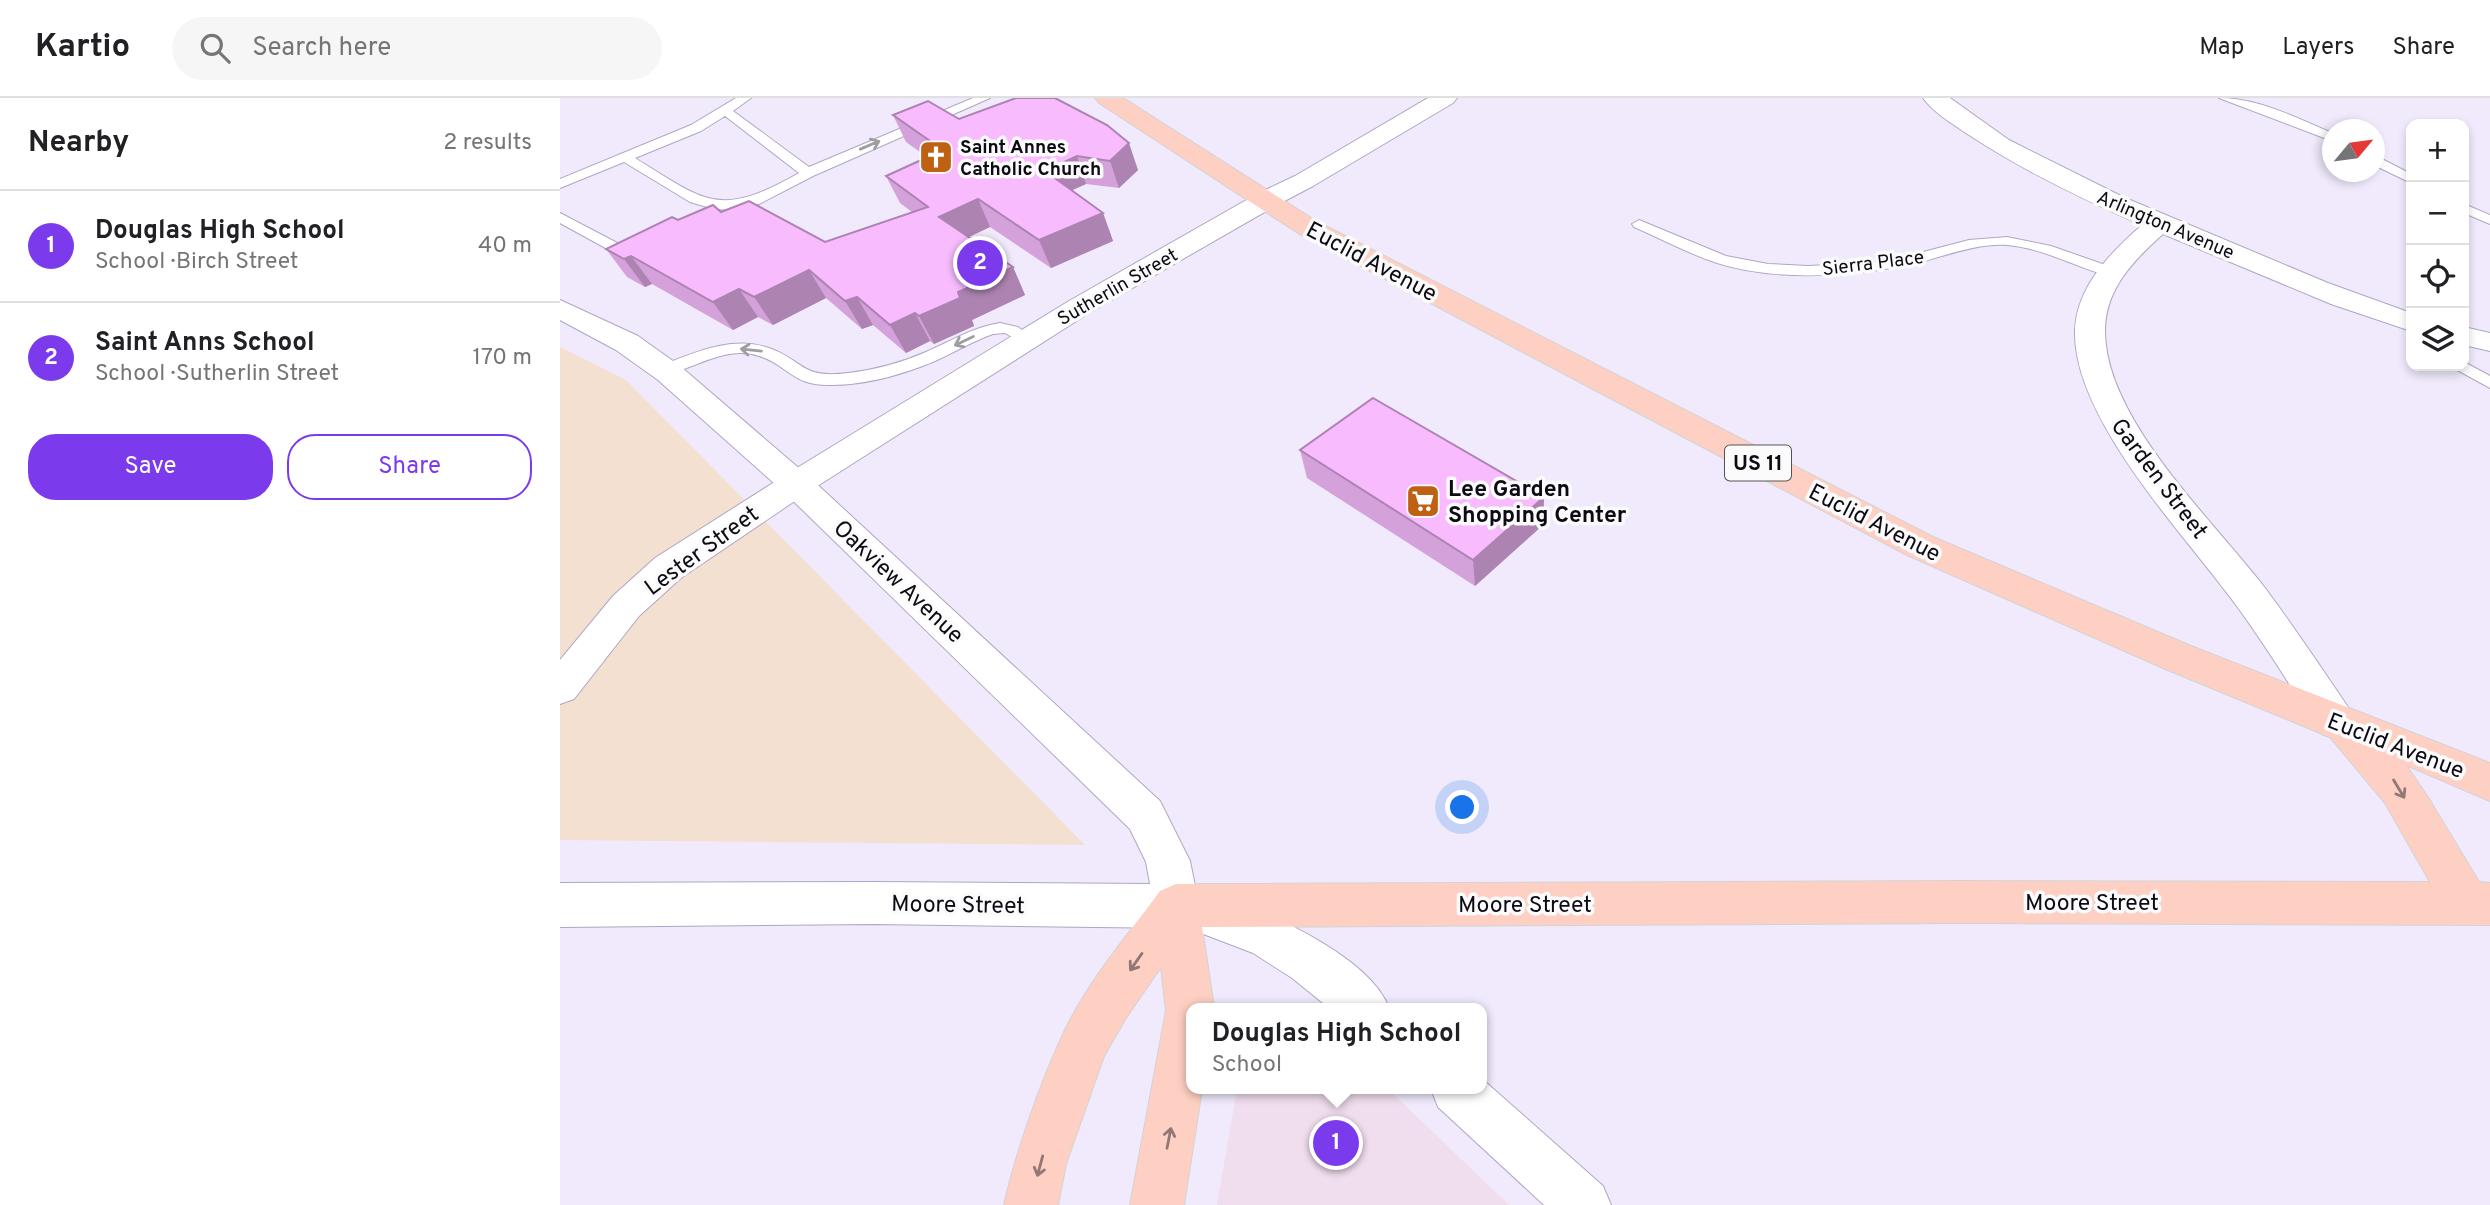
<!DOCTYPE html>
<html lang="en">
<head>
<meta charset="utf-8">
<style>
	body { margin:0; font-family:Overpass,sans-serif; background:#f6f6f6; color:#202124 }
	.controls { position:absolute; right:21px; top:21px; display:grid; overflow:hidden; border-radius:14px; box-shadow:0 4px 10px #0003 }
	.controls button { width:63px; height:63px; display:grid; place-items:center; padding:0; border:0; border-bottom:2px solid #e0e0e0; background:#fff; color:#202124; font:35px sans-serif }
	.compass { position:absolute; left:1762px; top:21px; width:63px; height:63px; border-radius:50%; background:#fff; box-shadow:0 4px 10px #0003; rotate:61deg }
	.you { position:absolute; left:903px; top:710px; width:24px; height:24px; margin:-18px; border:5px solid #fff; border-radius:50%; background:#1a73e8; box-shadow:0 0 0 10px #1a73e833 }
	.badge { display:grid; place-items:center; width:46px; height:46px; border-radius:50%; background:#7c3aed; color:#fff; font-size:23px; font-weight:700 }
	.pin { position:absolute; translate:-50% -50%; border:4px solid #fff; box-shadow:0 2px 7px #0006 }
	.popup { position:absolute; left:626px; top:905px; width:301px; height:91px; box-sizing:border-box; display:grid; place-content:center; border-radius:14px; background:#fff; filter:drop-shadow(0 2px 5px #0005); font-size:23px; white-space:nowrap; color:#757577 }
	.popup b { font-size:26px; color:#202124 }
	.popup::after { content:''; position:absolute; left:50%; top:100%; margin-left:-14px; border:14px solid transparent; border-top-color:#fff }
	.list { margin:0; padding:0; list-style:none }
	h2 { display:flex; justify-content:space-between; align-items:center; height:91px; margin:0; padding:0 28px; font-size:30px }
	h2 small { font-size:23px; font-weight:400; color:#757577 }
	.list li { display:grid; grid-template-columns:46px 1fr auto; gap:21px; align-items:center; box-sizing:border-box; height:112px; padding:0 28px; border-top:2px solid #e0e0e0 }
	.list b { display:block; font-size:26px; white-space:nowrap }
	.list p { margin:0; font-size:23px; white-space:nowrap; color:#757577 }
	.list em { font-size:23px; font-style:normal; color:#757577 }
	.actions { display:flex; gap:14px; padding:21px 28px }
	.actions a { flex:1; padding:16px 0; border:2px solid #7c3aed; border-radius:28px; text-align:center; font-size:24px; color:#7c3aed }
	.actions .main { background:#7c3aed; color:#fff }
	.icon { flex:none; width:38px; height:38px; fill:none; stroke:currentColor; stroke-width:2; stroke-linecap:round; stroke-linejoin:round }
	.map { position:relative; flex:none; width:1930px; height:1107px; overflow:hidden }
	header { display:flex; align-items:center; gap:42px; box-sizing:border-box; height:98px; padding:0 35px; background:#fff; border-bottom:2px solid #e0e0e0 }
	header strong { font-size:33px }
	nav { display:flex; gap:38px; margin-inline-start:auto; font-size:24px }
	.search { width:490px; height:63px; background:#f6f6f6; display:flex; align-items:center; gap:18px; box-sizing:border-box; padding:0 24px; border-radius:38px; color:#757577; font-size:26px }
	main { display:flex }
	aside { flex:1; background:#fff }
	.map>svg:first-child { display:block }
	.commercial { fill:#f3e0d0 }
	.education { fill:#f0dded }
	.lines { fill:none; stroke-linecap:round; stroke-linejoin:round }
	.lane-casing { stroke:#afa6c3; stroke-width:2 }
	.street-casing { stroke:#afa6c3; stroke-width:2 }
	.secondary-casing { stroke:#afa6c3; stroke-width:2 }
	.primary-casing { stroke:#d3d3d5; stroke-width:2 }
	.lane { fill:#fff; fill-rule:evenodd }
	.street { fill:#fff; fill-rule:evenodd }
	.secondary { fill:#fff; fill-rule:evenodd }
	.primary { fill:#fed0c3; fill-rule:evenodd }
	.wall { fill:#d4a1da }
	.shaded-wall { fill:#ad83b2 }
	.building { fill:#f7bbfe; stroke:#ad83b2; stroke-width:2 }
	.oneway { stroke:#9e9da1 }
	.oneway2 { stroke:#927774 }
	.labels { text-anchor:middle; stroke-width:7; stroke-linejoin:round; paint-order:stroke }
	.far-poi-label { font-size:19px; font-weight:bold; fill:#0d0a14; stroke:#fbfbfb; text-anchor:start }
	.far-street-label { font-size:19px; fill:#0d0a14; stroke:#fbfbfb }
	.shield { fill:#fbfbfb; stroke:#545259; stroke-width:2 }
	.shield-label { font-size:21px; font-weight:bold; fill:#0d0a14 }
	.street-label { font-size:23px; fill:#0d0a14; stroke:#fbfbfb }
	.poi-label { font-size:23px; font-weight:bold; fill:#0d0a14; stroke:#fbfbfb; text-anchor:start }
</style>
</head>
<body>
<header>
<strong>Kartio</strong>
<div class="search"><svg class="icon" aria-label="search" viewBox="0 0 24 24"><circle cx="10" cy="10" r="6"/><path d="M15 15l6 6"/></svg>Search here</div>
<nav><a>Map</a><a>Layers</a><a>Share</a></nav>
</header>
<main>
<aside>
<h2>Nearby<small>2 results</small></h2>
<ul class="list">
<li><span class="badge">1</span><div><b>Douglas High School</b><p>School · Birch Street</p></div><em>40 m</em></li>
<li><span class="badge">2</span><div><b>Saint Anns School</b><p>School · Sutherlin Street</p></div><em>170 m</em></li>
</ul>
<div class="actions"><a class="main">Save</a><a>Share</a></div>
</aside>
<div class="map">
<svg width="1930" height="1107" viewBox="0 0 1930 1107">
	<rect width="100%" height="100%" fill="#f0eafc"/>
	<!-- commercial -->
	<path class="commercial" d="M0,249L66,282L525,747L0,742Z"/>
	<!-- education -->
	<path class="education" d="M677,991H828L949,1107H657Z"/>
	<g class="lines">
		<!-- lane casing -->
		<g class="lane-casing">
			<path id="lane" d="M176,0H191L173,13L249,69L413,0H430L253,78L199,106L173,112L154,111L130,104L64,64L0,90V81L131,27ZM165,18L239,75C160,120 147,105 75,60L141,33Z
				M1659,0C1699,0 1736,20 1772,35V43Z
				M1814,57L1851,76V85L1814,67Z
				M1904,106L1930,117V126L1904,115Z
				M0,115L61,147L63,150L61,153H51L0,125Z
				M1079,122L1166,158L1208,166L1248,168L1309,165L1348,158L1409,142L1447,139L1491,148L1554,170L1557,173L1549,178C1515,169 1483,150 1447,147C1411,145 1377,162 1343,168C1282,179 1216,183 1157,165C1129,156 1102,141 1074,129L1072,126Z
				M440,225L458,229L474,242L466,247L445,235L433,236C413,243 395,254 375,263C344,276 306,287 271,287C232,288 228,267 199,258C167,247 135,270 106,277L98,272L100,268C134,255 172,237 209,250C245,263 240,281 288,275C314,272 341,265 366,254C391,243 413,229 440,225Z
				M1904,264L1930,278V290L1890,268H1904Z"/>
		</g>
		<!-- street casing -->
		<g class="street-casing">
			<path id="street" d="M1363,0H1390L1449,42L1563,99L1768,185L1851,215V233L1771,206L1603,136C1574,162 1545,191 1545,233C1545,321 1652,421 1705,490C1735,530 1762,571 1790,612L1796,624L1790,636L1776,641L1762,636C1733,593 1707,549 1676,507C1625,437 1512,320 1515,232C1517,188 1551,154 1582,127C1522,101 1464,73 1409,37C1394,27 1374,15 1363,0Z
				M706,94L715,96L719,102L715,108L529,215L248,394L121,480L79,518L14,601L0,606V562L53,498L95,460L224,378L509,203L697,96Z
				M1904,229L1930,235V253L1904,247Z
				M641,792C695,807 809,856 829,910H769L732,880L693,855L625,829L618,814L625,799Z
				M921,980L1043,1088L1051,1107H984L878,1009L871,991H921Z"/>
		</g>
		<!-- secondary casing -->
		<g class="secondary-casing">
			<path id="secondary" d="M868,0H897L893,5L753,88L715,108L706,110L697,108L693,102L697,96L735,78Z
				M0,202L78,238L120,268L248,378L600,703L630,763L639,808L632,823L616,830L314,826L0,829V785L314,784L590,786L586,764L570,731L224,394L98,282L56,252L0,222Z"/>
		</g>
		<!-- primary casing -->
		<g class="primary-casing">
			<path id="primary" d="M535,0H563L756,123L1373,439L1631,548L1930,665V703L1846,667L1869,701L1919,784L1930,785V827L1399,825L642,829L654,910H631V991H642L624,1107H570L606,913L601,869L566,920L544,958L506,1066L498,1107H444C457,1050 481,983 506,930C530,881 568,837 600,793L616,786L1399,783L1870,784L1825,705L1770,639L1603,570L1347,457L738,135L539,5Z"/>
		</g>
		<!-- lane -->
		<use href="#lane" class="lane"/>
		<!-- street -->
		<use href="#street" class="street"/>
		<!-- secondary -->
		<use href="#secondary" class="secondary"/>
		<!-- primary -->
		<use href="#primary" class="primary"/>
	</g>
	<!-- wall -->
	<path class="wall" d="M456,0L578,72L559,90L526,86L512,92L543,115L553,143L491,170L430,129L408,139L453,169L465,197L412,222L414,228L374,246L370,243L346,255L313,227L302,231L266,200L213,227L198,219L173,232L92,186L85,189L67,179L46,151L118,122L161,114L265,144L352,114L340,105L326,78L359,63L367,59L346,44L333,17L399,21Z
		M740,352L984,399L983,427L915,488L747,380Z"/>
	<!-- shaded-wall -->
	<path class="shaded-wall" d="M569,45L578,72L559,90L550,63Z
		M517,58L526,86L495,100L485,73Z
		M418,101L430,129L392,147L379,119Z
		M543,115L553,143L491,170L479,142Z
		M71,158L92,186L85,189L64,161Z
		M453,169L465,197L412,222L414,228L374,246L359,218L398,194Z
		M249,172L266,200L213,227L194,199Z
		M179,191L198,219L173,232L153,204Z
		M297,199L313,227L302,231L285,203Z
		M355,215L370,243L346,255L330,227Z
		M984,399L983,427L915,488L913,462Z"/>
	<!-- building -->
	<path class="building" d="M456,0H495L547,27L569,45L550,63L517,58L485,73L543,115L479,142L418,101L379,119L453,169L398,194L400,200L359,218L355,215L330,227L297,199L285,203L249,172L194,199L179,191L153,204L71,158L64,161L46,151L112,119L118,122L153,107L161,114L189,103L265,144L368,109L326,78L359,63L380,50L333,17L368,3L399,21Z
		M813,300L984,399L913,462L740,352Z"/>
	<!-- one-way arrows -->
	<defs><path id="oneway-shaft" d="M-6 0H5M1.5-3L5.5 0L1.5 3" fill="none" stroke-width="1.6" stroke-linecap="round" stroke-linejoin="round" transform="scale(1.75)"/></defs>
	<g class="oneway">
		<use href="#oneway-shaft" transform="translate(310 47) rotate(-23)"/>
		<use href="#oneway-shaft" transform="translate(404 243) rotate(154)"/>
		<use href="#oneway-shaft" transform="translate(191 252) rotate(-174)"/>
	</g>
	<g class="oneway2">
		<use href="#oneway-shaft" transform="translate(1839 691) rotate(59)"/>
		<use href="#oneway-shaft" transform="translate(576 864) rotate(125)"/>
		<use href="#oneway-shaft" transform="translate(609 1040) rotate(-79)"/>
		<use href="#oneway-shaft" transform="translate(480 1068) rotate(105)"/>
	</g>
	<!-- icons -->
	<defs>
		<g id="church-square" transform="scale(1.75)"><rect x="-9" y="-9" width="18" height="18" rx="4" fill="#be6113" stroke="#fbfbfb"/><path d="M-1.2-6h2.4v3.5h3.3v2.4h-3.3V6h-2.4V-.1h-3.3v-2.4h3.3Z" fill="#fff"/></g>
		<g id="supermarket-square" transform="scale(1.75)"><rect x="-9" y="-9" width="18" height="18" rx="4" fill="#be6113" stroke="#fbfbfb"/><path d="M-6-5.5h2.5l.6 2H6L4.5 2H-2.5L-4.4-4H-6ZM-1.5 3.2a1.3 1.3 0 1 0 .1 0ZM3 3.2a1.3 1.3 0 1 0 .1 0Z" fill="#fff"/></g>
	</defs>
	<g fill-rule="evenodd">
		<use href="#church-square" x="376" y="59"/>
		<use href="#supermarket-square" x="863" y="403"/>
	</g>
	<g class="labels">
		<!-- far-poi labels -->
		<g class="far-poi-label">
			<text x="400" y="55">Saint Annes<tspan x="400" dy="22">Catholic Church</tspan></text>
		</g>
		<!-- far-street labels -->
		<g class="far-street-label">
			<text transform="translate(1606 126) rotate(23)" y="7">Arlington Avenue</text>
			<text transform="translate(1313 164) rotate(-7)" y="7">Sierra Place</text>
			<text transform="translate(557 188) rotate(-30)" y="7">Sutherlin Street</text>
		</g>
		<!-- shield labels -->
		<rect class="shield" x="1165" y="347.5" width="66" height="35" rx="5"/>
		<g class="shield-label">
			<text x="1198" y="372">US 11</text>
		</g>
		<!-- street labels -->
		<g class="street-label">
			<text transform="translate(812 163) rotate(28)" y="8">Euclid Avenue</text>
			<text transform="translate(1600 380) rotate(53)" y="8">Garden Street</text>
			<text transform="translate(1315 424) rotate(27)" y="8">Euclid Avenue</text>
			<text transform="translate(141 452) rotate(-36)" y="8">Lester Street</text>
			<text transform="translate(339 483) rotate(43)" y="8">Oakview Avenue</text>
			<text transform="translate(1836 647) rotate(21)" y="8">Euclid Avenue</text>
			<text x="1532" y="812">Moore Street</text>
			<text transform="translate(398 806) rotate(1)" y="8">Moore Street</text>
			<text x="965" y="814">Moore Street</text>
		</g>
		<!-- poi labels -->
		<g class="poi-label">
			<text x="888" y="398">Lee Garden<tspan x="888" dy="26">Shopping Center</tspan></text>
		</g>
	</g>
</svg>
<div class="controls">
<button>+</button>
<button>−</button>
<button><svg class="icon" aria-label="locate" viewBox="0 0 24 24"><circle cx="12" cy="12" r="6"/><path d="M12 2v4M12 18v4M2 12h4M18 12h4"/></svg></button>
<button><svg class="icon" aria-label="layers" viewBox="0 0 24 24"><path d="M12 4l9 5-9 5-9-5zM3 14l9 5 9-5"/></svg></button>
</div>
<svg class="compass" viewBox="-18 -18 36 36"><path d="M0-13l5 13h-10z" fill="#e53935"/><path d="M0 13l5-13h-10z" fill="#757577"/></svg>
<div class="you"></div>
<div class="pin badge" style="left:776px;top:1045px">1</div>
<div class="popup"><b>Douglas High School</b>School</div>
<div class="pin badge" style="left:420px;top:165px">2</div>
</div>
</main>
</body>
</html>
